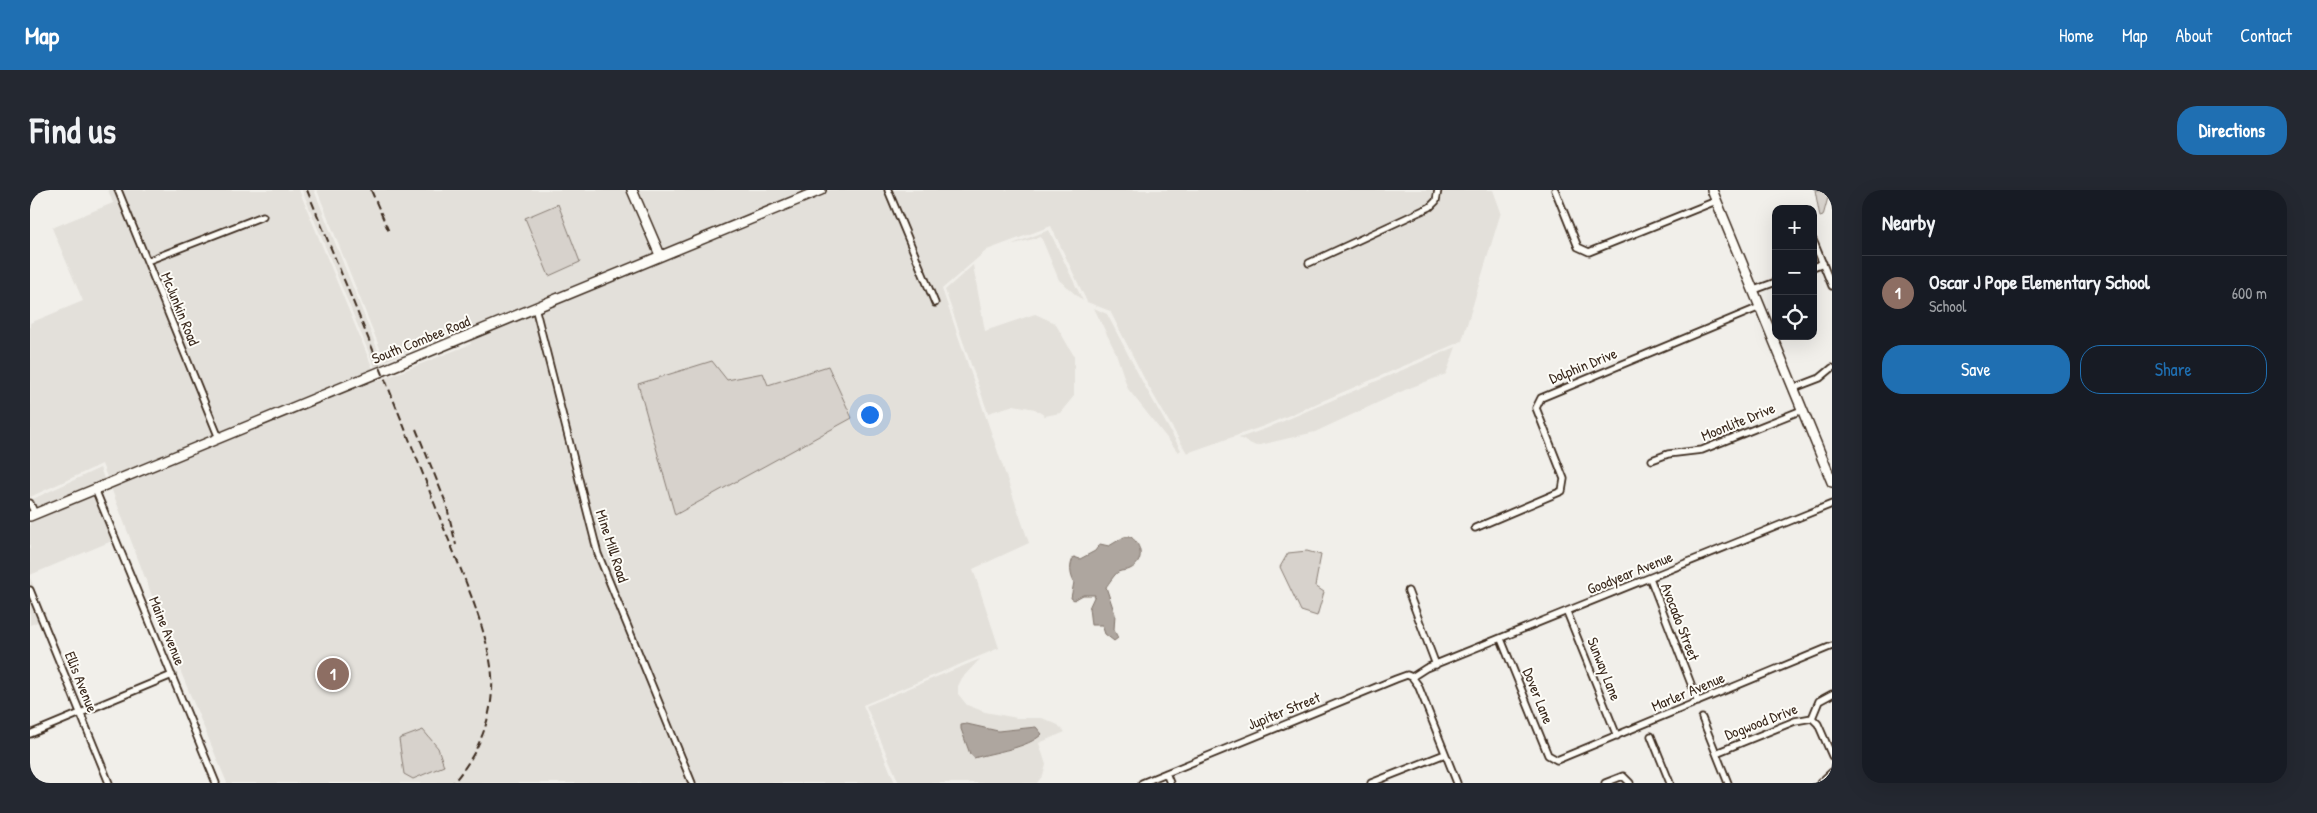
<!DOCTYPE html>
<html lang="en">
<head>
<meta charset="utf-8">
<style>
	body { margin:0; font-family:"Patrick Hand",sans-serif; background:#242831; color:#f1f3f6 }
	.controls { position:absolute; right:15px; top:15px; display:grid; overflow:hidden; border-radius:10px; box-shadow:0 5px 20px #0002 }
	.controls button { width:45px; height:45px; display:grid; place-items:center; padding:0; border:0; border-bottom:1px solid #363941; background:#171b24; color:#f1f3f6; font:25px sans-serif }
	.you { position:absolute; left:839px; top:224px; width:18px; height:18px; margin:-12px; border:4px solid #fff; border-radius:50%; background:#1a73e8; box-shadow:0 0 0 8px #1a73e833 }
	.badge { display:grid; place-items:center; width:32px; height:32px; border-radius:50%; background:#1f6fb2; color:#fff; font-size:16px; font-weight:700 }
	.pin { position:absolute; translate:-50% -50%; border:2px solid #fff; box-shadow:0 1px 5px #0006 }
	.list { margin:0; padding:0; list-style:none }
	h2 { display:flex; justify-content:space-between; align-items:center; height:65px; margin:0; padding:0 20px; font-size:21px }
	h2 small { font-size:16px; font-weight:400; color:#9ea1a6 }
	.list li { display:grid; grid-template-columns:32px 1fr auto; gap:15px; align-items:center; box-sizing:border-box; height:75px; padding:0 20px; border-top:1px solid #363941 }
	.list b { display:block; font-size:19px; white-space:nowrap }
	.list p { margin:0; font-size:16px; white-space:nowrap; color:#9ea1a6 }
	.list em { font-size:16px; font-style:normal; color:#9ea1a6 }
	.actions { display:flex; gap:10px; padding:15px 20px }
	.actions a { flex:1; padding:11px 0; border:1px solid #1f6fb2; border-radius:20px; text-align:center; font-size:18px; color:#1f6fb2 }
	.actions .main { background:#1f6fb2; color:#fff }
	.icon { flex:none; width:28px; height:28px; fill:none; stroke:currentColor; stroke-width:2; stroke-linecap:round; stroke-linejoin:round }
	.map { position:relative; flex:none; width:1802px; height:593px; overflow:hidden; border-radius:20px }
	header { display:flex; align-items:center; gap:30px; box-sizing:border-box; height:70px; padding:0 25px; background:#1f6fb2; color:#fff }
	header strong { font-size:24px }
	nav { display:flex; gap:28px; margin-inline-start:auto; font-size:18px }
	.intro { display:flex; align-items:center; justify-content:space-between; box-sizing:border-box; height:120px; padding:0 30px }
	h1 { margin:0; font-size:35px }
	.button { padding:12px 22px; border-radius:20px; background:#1f6fb2; color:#fff; font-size:18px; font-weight:700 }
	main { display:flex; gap:30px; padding:0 30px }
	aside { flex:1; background:#171b24; border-radius:20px; box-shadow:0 5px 20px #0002 }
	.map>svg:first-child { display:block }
	.built { fill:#e3e0da; fill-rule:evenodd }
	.green { fill:#d7d2cc; stroke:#897e75 }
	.water { fill:#aea69f; stroke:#80746b }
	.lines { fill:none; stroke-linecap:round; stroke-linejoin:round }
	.street-casing { stroke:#3b2a1e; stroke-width:9 }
	.secondary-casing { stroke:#3b2a1e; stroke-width:12 }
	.street { stroke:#fdfcf7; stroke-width:5.5 }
	.secondary { stroke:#fdfcf7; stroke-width:9 }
	.rail { stroke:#3b2a1e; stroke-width:2; stroke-dasharray:8 4; stroke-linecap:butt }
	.labels { text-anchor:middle; stroke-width:4; stroke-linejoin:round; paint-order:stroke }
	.street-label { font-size:15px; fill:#3b2a1e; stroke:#fdfcf7 }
</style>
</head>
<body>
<header>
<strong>Map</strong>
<nav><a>Home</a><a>Map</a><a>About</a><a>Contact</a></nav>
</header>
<div class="intro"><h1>Find us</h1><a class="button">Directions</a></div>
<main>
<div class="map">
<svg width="1802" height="593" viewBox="0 0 1802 593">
	<rect width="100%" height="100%" fill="#f1efea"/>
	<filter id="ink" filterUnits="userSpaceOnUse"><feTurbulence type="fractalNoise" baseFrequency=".02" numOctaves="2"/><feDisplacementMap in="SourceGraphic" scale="10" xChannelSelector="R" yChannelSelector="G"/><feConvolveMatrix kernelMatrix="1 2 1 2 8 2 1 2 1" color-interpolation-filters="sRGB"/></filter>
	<g filter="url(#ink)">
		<!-- built -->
		<path class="built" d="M78,0H269L348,191L441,154L433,138L355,171L287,0H1463L1471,22L1432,151L1234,236L1157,263L1116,192L1080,121L1057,112L1021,36L957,60L912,99L999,353L943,379L969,458L833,515L865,593H197L150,480L72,274L0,307V133L53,111L22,38L83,13Z
			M272,0H284L353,173L432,142L433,144L346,180Z
			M1019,40L1053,111L1029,90L1011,47L980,55Z
			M943,75L955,141L1005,124L1025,133L1044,166V206L1030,223L1015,226L1005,219L984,215L958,223L915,100Z
			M1064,118L1077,124L1113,193L1151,260L1148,262L1098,199L1086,163Z
			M1426,157L1416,184L1377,199L1285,242L1226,256L1209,248L1235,239Z
			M70,278L75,291L7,319L3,309Z
			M63,303L82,351L0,385V329Z
			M0,388L17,428L0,435Z
			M950,469L932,488L928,496V504L937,515L955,522L987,528H1012L1028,535L1035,542L1009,553L1016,575L1013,585L1007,593H869L836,516ZM937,534L968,541L1006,537V550L944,568L940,564L931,539V535Z"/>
		<!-- green -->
		<path class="green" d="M1785,0H1800L1793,26L1790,27Z
			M528,14L550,72L519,86L495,28Z
			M682,171L697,190L733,183L738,195L798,176L822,228L645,325L608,194Z
			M1277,361L1291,365L1285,396L1294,402L1287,426L1271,421L1250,377L1258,363Z
			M393,540L408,558L414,576L383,589L374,584L369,549Z"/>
		<!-- water -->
		<path class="water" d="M1094,347H1101C1112,355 1115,372 1100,379C1097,381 1092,380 1088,382C1084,385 1079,393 1076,397L1085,424L1084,440L1088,448L1084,451L1075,444L1072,435H1061L1059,418L1065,405H1053L1044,410L1041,408L1044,392C1040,385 1039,374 1044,367L1050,369L1065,361L1070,354L1079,356Z
			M937,534L968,541L1006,537L1012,544C998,558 964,562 944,568L940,564L931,539V535Z"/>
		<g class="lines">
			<!-- street casing -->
			<g class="street-casing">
				<path id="street" d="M88,0L189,248
					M858,0L905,113
					M1525,0L1548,57L1559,62L1686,11
					M1783,50L1802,96
					M117,71L233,26
					M1279,73L1400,17L1406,11L1408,0
					M1783,77L1793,73
					M1724,100L1746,92
					M505,117L568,364L662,593
					M1764,198L1790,188L1802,178
					M1622,270L1638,264L1672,260L1772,220
					M65,299L186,593
					M0,313L5,324
					M1445,338L1532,301L1534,289L1508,223L1506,218L1511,208L1730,117
					M1620,388L1668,512
					M0,400L79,593
					M1378,401L1406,475
					M1537,422L1587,546
					M1471,449L1518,565L1527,570L1802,456
					M1382,487L1388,495L1427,593
					M1672,528L1698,593
					M1782,528L1788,534L1802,566
					M1782,528L1789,511L1802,504
					M0,544L142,485
					M1621,546L1640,593
					M1686,563L1765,531L1782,528
					M1136,583L1140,593
					M1112,593L1366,489L1377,485L1382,487L1396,478L1802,314
					M1341,593L1415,564
					M1575,593L1593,586L1600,593
					M1790,593L1802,582"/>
			</g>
			<!-- secondary casing -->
			<g class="secondary-casing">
				<path id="secondary" d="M602,0L630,65
					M1682,0L1802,292
					M0,326L791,0"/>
			</g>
			<!-- street -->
			<use href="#street" class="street"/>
			<!-- secondary -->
			<use href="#secondary" class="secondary"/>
			<!-- rail -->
			<path class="rail" d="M277,0C323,112 370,223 413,336C430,378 459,442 462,486C464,526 449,563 423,593
				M341,0L359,42
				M386,239L416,313L426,355"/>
		</g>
	</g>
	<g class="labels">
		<!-- street labels -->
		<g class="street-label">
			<text transform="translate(150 119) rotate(68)" y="5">McJunkin Road</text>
			<text transform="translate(391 150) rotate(-22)" y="5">South Combee Road</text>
			<text transform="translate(1553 176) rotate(-22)" y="5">Dolphin Drive</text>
			<text transform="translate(1708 232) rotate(-22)" y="5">Moonlite Drive</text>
			<text transform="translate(582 356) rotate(72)" y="5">Mine Mill Road</text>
			<text transform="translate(1600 383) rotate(-22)" y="5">Goodyear Avenue</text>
			<text transform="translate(1650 432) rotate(69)" y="5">Avocado Street</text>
			<text transform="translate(137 441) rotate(68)" y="5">Maine Avenue</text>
			<text transform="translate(1574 479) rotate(68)" y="5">Sunway Lane</text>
			<text transform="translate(51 492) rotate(68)" y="5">Ellis Avenue</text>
			<text transform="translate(1658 502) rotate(-23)" y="5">Marler Avenue</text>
			<text transform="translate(1508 506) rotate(68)" y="5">Dover Lane</text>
			<text transform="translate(1254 521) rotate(-22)" y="5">Jupiter Street</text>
			<text transform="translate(1731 532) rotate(-21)" y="5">Dogwood Drive</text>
		</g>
	</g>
</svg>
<div class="controls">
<button>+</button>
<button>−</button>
<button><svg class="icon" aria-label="locate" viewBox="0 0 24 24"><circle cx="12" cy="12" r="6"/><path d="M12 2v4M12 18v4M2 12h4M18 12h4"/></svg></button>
</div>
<div class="you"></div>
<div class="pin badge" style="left:303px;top:484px;background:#8d6e63">1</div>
</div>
<aside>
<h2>Nearby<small></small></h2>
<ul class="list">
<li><span class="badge" style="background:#8d6e63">1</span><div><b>Oscar J Pope Elementary School</b><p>School</p></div><em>600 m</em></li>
</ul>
<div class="actions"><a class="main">Save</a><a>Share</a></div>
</aside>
</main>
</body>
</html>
